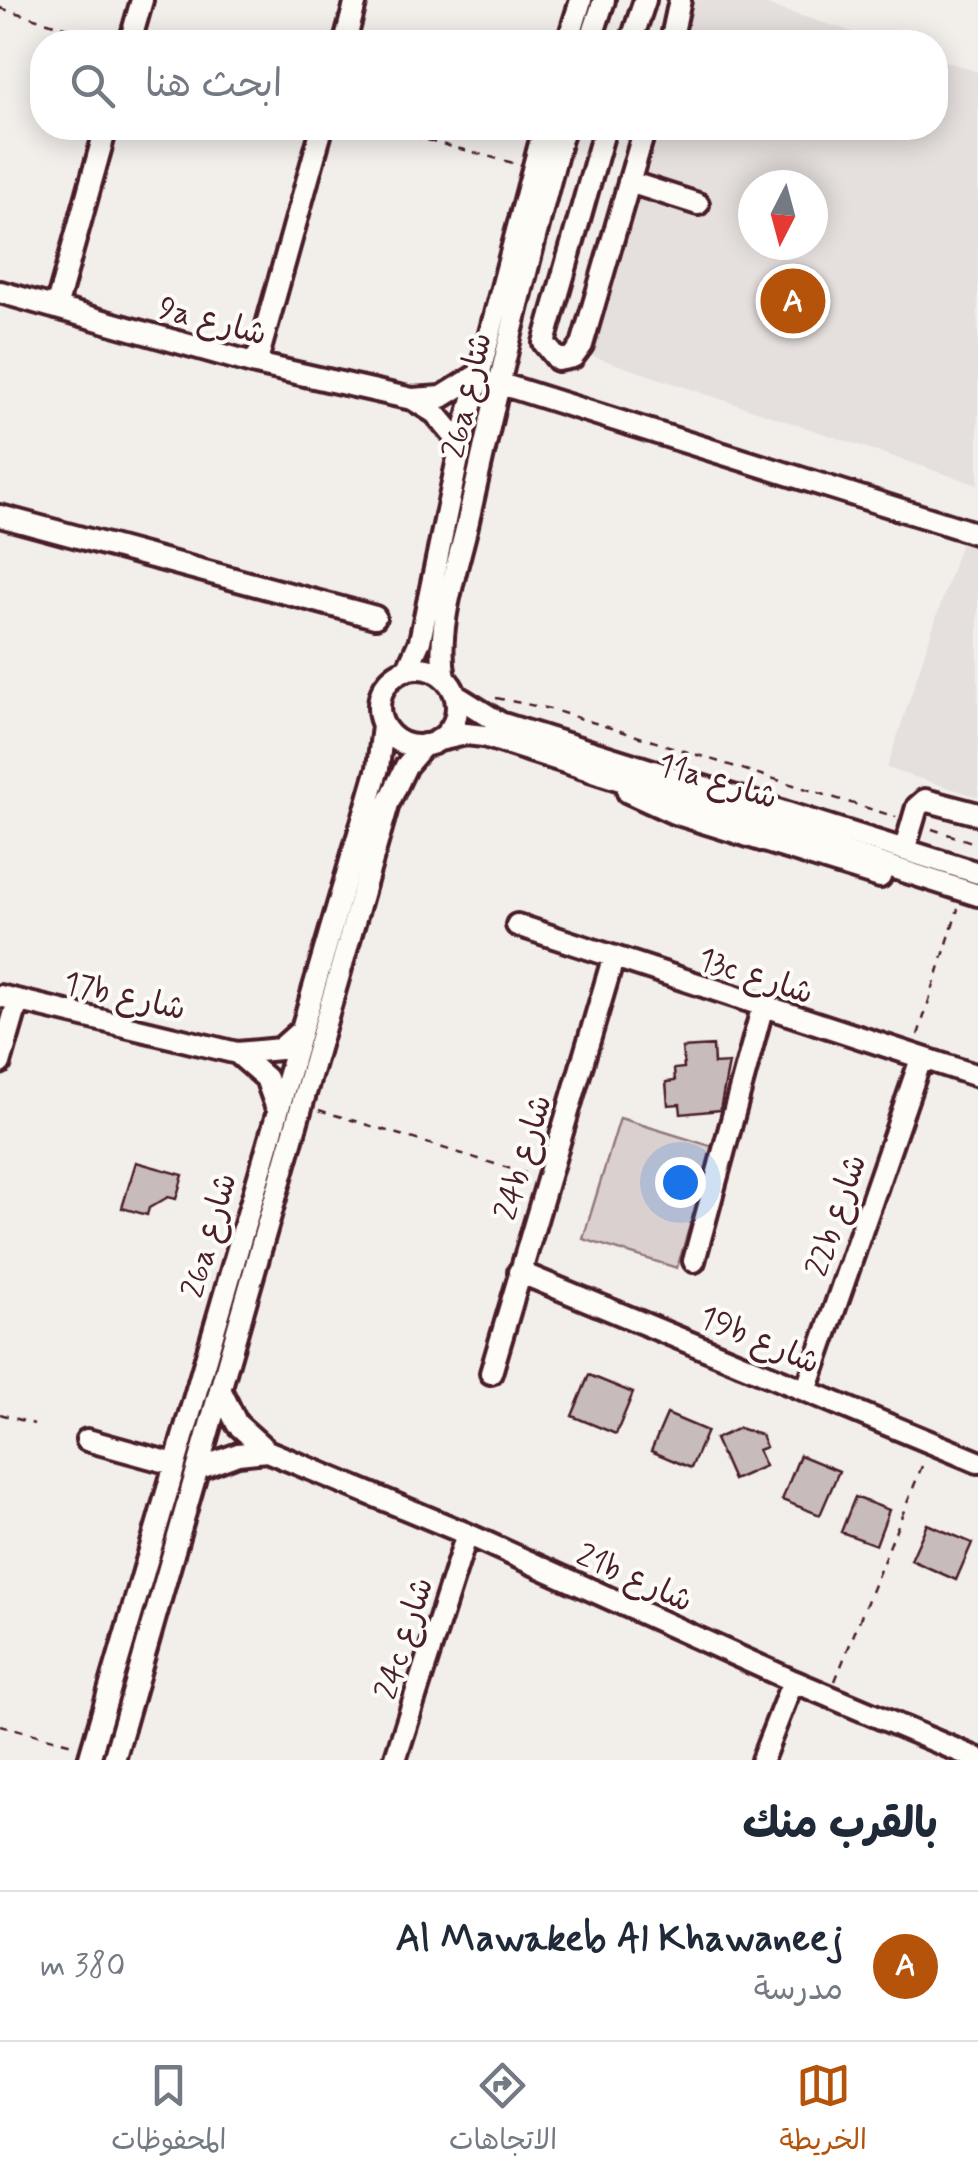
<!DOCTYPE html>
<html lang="ar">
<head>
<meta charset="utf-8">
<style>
	body { margin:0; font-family:Mynerve,"Playpen Sans Arabic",sans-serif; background:#f2f2f3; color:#1f2937; direction:rtl }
	.compass { position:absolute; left:738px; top:170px; width:90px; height:90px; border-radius:50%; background:#fff; box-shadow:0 5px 25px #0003; rotate:186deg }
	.you { position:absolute; left:680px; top:1182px; width:35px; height:35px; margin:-25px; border:8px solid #fff; border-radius:50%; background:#1a73e8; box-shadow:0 0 0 15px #1a73e833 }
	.badge { display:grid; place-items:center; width:65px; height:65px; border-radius:50%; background:#b45309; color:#fff; font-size:32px; font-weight:700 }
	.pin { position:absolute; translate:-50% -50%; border:5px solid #fff; box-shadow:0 2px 10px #0006 }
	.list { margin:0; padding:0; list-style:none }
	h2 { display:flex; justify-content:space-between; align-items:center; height:130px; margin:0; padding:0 40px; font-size:42px }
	h2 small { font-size:32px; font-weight:400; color:#747a83 }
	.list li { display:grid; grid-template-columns:65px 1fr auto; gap:30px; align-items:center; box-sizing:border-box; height:150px; padding:0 40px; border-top:2px solid #e0e1e3 }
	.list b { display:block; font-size:38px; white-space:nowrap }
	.list p { margin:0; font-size:32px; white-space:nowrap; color:#747a83 }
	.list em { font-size:32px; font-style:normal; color:#747a83 }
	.icon { flex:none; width:55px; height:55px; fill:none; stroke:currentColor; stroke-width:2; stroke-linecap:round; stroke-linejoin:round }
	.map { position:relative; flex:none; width:978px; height:1760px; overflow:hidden; direction:ltr }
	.search { position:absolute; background:#fff; box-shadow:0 5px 25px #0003; left:30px; right:30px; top:30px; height:110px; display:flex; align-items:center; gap:25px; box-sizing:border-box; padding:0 35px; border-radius:40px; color:#747a83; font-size:38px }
	.sheet { height:280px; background:#fff }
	nav { display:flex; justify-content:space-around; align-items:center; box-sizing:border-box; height:140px; border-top:2px solid #e0e1e3; background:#fff; font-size:28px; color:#747a83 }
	nav a { display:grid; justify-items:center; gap:5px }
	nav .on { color:#b45309 }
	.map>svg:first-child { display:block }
	.built { fill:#e5dfdd; fill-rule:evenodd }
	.green { fill:#d9d0cf; stroke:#92787d; stroke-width:2.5 }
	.building { fill:#c8bbbb; stroke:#4a1f2b; stroke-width:2.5 }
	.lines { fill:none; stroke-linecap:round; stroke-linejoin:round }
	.minor-casing { stroke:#4a1f2b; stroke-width:28 }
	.path { stroke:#4a1f2b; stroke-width:2.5; stroke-dasharray:8 8; stroke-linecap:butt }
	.minor { stroke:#fdfcf7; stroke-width:20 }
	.labels { text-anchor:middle; stroke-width:8; stroke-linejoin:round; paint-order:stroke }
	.street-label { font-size:32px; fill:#4a1f2b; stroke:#fdfcf7 }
</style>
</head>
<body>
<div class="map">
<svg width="978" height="1760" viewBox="0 0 978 1760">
	<rect width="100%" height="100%" fill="#f2efeb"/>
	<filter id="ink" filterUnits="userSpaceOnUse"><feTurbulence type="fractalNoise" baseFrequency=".01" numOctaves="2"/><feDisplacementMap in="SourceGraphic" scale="20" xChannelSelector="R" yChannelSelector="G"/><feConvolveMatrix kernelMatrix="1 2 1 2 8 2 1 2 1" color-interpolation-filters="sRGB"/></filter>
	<g filter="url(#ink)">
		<!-- built -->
		<path class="built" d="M694,0H750L885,42H681Z
			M936,58L978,72V485L592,356L657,128H936ZM753,185H813V245H753Z
			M965,530L978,534V797L887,768Z"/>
		<!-- green -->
		<path class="green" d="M620,1118L714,1147L677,1268L583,1239Z"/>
		<!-- building -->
		<path class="building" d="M713,1046L714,1064L729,1063L720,1110L681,1114L680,1104L668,1105L666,1082L675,1081L674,1069L684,1068L682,1048Z
			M136,1162L183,1175L176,1199L168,1197L149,1208L147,1215L122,1208Z
			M589,1375L633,1393L616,1434L572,1416Z
			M667,1414L707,1431L691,1468L651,1451Z
			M739,1428L761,1435L766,1447L758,1450L765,1466L733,1480L715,1439Z
			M800,1455L839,1471L820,1515L782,1500Z
			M855,1497L889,1510L876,1545L841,1532Z
			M927,1524L972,1543L956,1580L911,1560Z"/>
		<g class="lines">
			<!-- minor casing -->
			<g class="minor-casing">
				<path id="minor" d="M130,42L142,0
					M345,42L356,0
					M568,42L581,0
					M590,42L604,0
					M631,42L645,0
					M671,42L680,0
					M605,128L544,343L558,360L573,357L582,345L645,128
					M629,182L698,204
					M0,292L256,364L412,399L442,397L479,374
					M56,308L106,128
					M256,364L322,128
					M498,383L978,534
					M414,400L435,413L461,444
					M0,516L375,617
					M379 707a39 39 0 1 1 78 0a39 39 0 1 1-78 0Z
					M407,670L420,641L461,444L544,128
					M445,678C435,629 457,569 468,521C497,389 528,258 564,128
					M455,695L500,723L978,873
					M439,740L466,734L484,736L978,895
					M628,792L674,813L880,877
					M905,848L917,807L925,800L978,814
					M517,925L978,1076
					M0,996L237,1053L280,1049L298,1033
					M237,1053L266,1078L276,1106
					M0,1063L18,1001
					M694,1261L762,1009
					M519,1272L978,1462
					M491,1373L613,959
					M220,1389L237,1424L267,1451L467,1534L793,1681L978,1759
					M806,1391L921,1059
					M87,1440L174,1464
					M198,1469L238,1454L267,1451
					M89,1760L378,768L383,726
					M114,1760L388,804L406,766L424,745
					M395,1760L467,1534
					M762,1760L793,1681"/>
			</g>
			<!-- path -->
			<path class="path" d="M0,8L113,41
				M381,128L517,164
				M496,698L550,709L896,817
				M932,829L978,844
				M918,1035L958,909
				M319,1110L531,1175
				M0,1414L34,1424
				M835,1681L924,1461
				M0,1725L76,1745"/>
			<!-- minor -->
			<use href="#minor" class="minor"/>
		</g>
	</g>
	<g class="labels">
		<!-- street labels -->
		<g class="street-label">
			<text transform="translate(213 320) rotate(15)" y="11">9a شارع</text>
			<text transform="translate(466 395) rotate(-77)" y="11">26a شارع</text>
			<text transform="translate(718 780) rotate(17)" y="11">11a شارع</text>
			<text transform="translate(756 975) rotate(18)" y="11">13c شارع</text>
			<text transform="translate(125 995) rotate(13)" y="11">17b شارع</text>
			<text transform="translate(522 1157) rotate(-73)" y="11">24b شارع</text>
			<text transform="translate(835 1215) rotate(-71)" y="11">22b شارع</text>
			<text transform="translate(208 1235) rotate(-74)" y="11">26a شارع</text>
			<text transform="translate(760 1339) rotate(23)" y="11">19b شارع</text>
			<text transform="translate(635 1577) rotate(24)" y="11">21b شارع</text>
			<text transform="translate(403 1638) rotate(-72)" y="11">24c شارع</text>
		</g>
	</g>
</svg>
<svg class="compass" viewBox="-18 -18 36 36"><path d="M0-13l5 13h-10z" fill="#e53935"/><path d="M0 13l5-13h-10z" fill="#747a83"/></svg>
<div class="you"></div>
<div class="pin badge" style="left:793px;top:301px">A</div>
<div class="search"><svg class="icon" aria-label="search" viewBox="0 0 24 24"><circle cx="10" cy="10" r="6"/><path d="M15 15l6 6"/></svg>ابحث هنا</div>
</div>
<section class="sheet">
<h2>بالقرب منك<small></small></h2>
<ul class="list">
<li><span class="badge">A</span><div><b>Al Mawakeb Al Khawaneej</b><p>مدرسة</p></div><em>380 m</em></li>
</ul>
</section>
<nav>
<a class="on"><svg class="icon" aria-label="map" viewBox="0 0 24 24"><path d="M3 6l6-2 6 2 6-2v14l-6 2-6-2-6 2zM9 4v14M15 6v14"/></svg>الخريطة</a>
<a><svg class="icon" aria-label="directions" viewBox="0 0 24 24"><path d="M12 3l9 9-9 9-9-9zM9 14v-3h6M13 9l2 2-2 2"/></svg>الاتجاهات</a>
<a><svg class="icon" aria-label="saved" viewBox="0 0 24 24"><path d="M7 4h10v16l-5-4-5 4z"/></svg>المحفوظات</a>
</nav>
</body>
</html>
